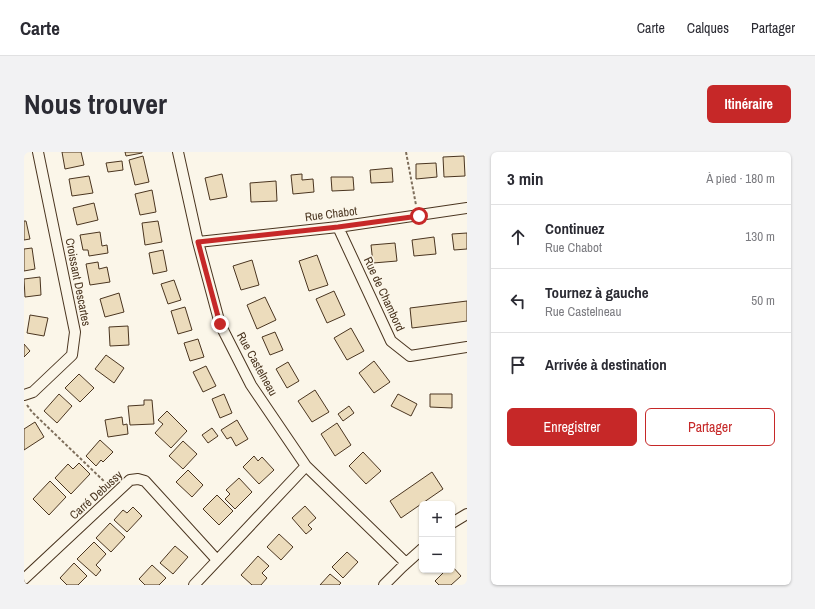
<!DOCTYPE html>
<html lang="fr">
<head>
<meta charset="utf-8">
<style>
	body { margin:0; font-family:"Archivo Narrow",sans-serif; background:#f2f2f3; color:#2b2b33 }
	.controls { position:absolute; right:12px; bottom:12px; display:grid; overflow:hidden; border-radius:6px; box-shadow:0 1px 3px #0004 }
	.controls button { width:36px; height:36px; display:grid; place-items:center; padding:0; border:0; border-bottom:1px solid #e1e1e2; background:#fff; color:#2b2b33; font:20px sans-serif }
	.stop { position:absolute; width:12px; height:12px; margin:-9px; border:3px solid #c62828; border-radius:50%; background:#fff }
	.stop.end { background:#c62828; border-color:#fff; box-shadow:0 1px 4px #0008 }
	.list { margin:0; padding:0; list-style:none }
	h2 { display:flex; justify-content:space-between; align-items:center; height:52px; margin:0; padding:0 16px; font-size:17px }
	h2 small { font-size:13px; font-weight:400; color:#7c7c81 }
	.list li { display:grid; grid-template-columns:26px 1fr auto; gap:12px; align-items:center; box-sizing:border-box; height:64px; padding:0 16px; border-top:1px solid #e1e1e2 }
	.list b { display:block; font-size:15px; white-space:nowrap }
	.list p { margin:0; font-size:13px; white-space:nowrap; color:#7c7c81 }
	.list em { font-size:13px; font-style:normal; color:#7c7c81 }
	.actions { display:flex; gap:8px; padding:12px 16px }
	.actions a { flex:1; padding:9px 0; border:1px solid #c62828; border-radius:6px; text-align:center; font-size:14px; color:#c62828 }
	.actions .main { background:#c62828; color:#fff }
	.icon { flex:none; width:22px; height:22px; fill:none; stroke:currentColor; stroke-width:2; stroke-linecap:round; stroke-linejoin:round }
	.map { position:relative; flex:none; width:443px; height:433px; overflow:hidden; border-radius:6px }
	header { display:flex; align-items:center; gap:24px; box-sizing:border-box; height:56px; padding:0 20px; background:#fff; border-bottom:1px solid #e1e1e2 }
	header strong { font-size:19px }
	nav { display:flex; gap:22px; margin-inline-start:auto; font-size:14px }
	.intro { display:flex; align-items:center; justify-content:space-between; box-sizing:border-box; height:96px; padding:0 24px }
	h1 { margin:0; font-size:28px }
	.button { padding:10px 18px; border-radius:6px; background:#c62828; color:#fff; font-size:14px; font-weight:700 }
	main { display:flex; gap:24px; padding:0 24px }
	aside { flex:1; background:#fff; border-radius:6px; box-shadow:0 1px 3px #0004 }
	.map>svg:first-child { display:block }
	.building { fill:#ecdcbc; stroke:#4a3520 }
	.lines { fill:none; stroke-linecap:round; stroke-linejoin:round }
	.minor-casing { stroke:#4a3520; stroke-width:12 }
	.path { stroke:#7f6f5c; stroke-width:2; stroke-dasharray:3 2; stroke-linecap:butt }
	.minor { stroke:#fbf6e9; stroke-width:10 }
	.route { stroke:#c62828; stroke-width:5 }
	.labels { text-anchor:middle; stroke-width:3; stroke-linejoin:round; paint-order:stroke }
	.street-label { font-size:12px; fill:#4a3520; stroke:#fbf6e9 }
</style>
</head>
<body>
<header>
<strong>Carte</strong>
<nav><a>Carte</a><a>Calques</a><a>Partager</a></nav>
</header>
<div class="intro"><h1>Nous trouver</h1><a class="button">Itinéraire</a></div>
<main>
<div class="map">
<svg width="443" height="433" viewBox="0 0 443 433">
	<rect width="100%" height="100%" fill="#fbf6e9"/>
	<!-- building -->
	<path class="building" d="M38,0H57L60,13L41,17Z
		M101,0H118V1L102,4Z
		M119,4L125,30L111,33L105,8Z
		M440,4L441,24L420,25L419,5Z
		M98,9L99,18L84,20L82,11Z
		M412,11L413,25L392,27V12Z
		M368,16L369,30L347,31L346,18Z
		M198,22L203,45L186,48L181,26Z
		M278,22V28L289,27L290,40L269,42L267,23Z
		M65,24L69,41L48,44L45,27Z
		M307,25H329L330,38L308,39Z
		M252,29L253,49L227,50L226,31Z
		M128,38L132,60L116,63L111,42Z
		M70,51L74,68L53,73L49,56Z
		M0,69H2L6,87L0,88Z
		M134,69L138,90L121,93L118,71Z
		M76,80L78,94L83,93L84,101L65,104L64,98H59L56,83Z
		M443,81V97L430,98L428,82Z
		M410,85L412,102L390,104L388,88Z
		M371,91L373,109L349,111L347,93Z
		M8,96L11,117L0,119V97Z
		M139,98L143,119L129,122L125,101Z
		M293,103L304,133L285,139L275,109Z
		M228,108L235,133L217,138L209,114Z
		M74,110L75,117L83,115L86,130L66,133L62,112Z
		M16,125L17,143L1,145L0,127Z
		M150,128L157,148L144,152L137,132Z
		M310,139L321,163L303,171L292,147Z
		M95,141L100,160L81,165L76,147Z
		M241,145L252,168L233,177L223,153Z
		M443,149V169L388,176L386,156Z
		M161,155L168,178L154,182L147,159Z
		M6,163L24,166L20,184L3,181Z
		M104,174L105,193L86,194L85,175Z
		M327,176L340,199L323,208L310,186Z
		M251,180L259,198L246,203L238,185Z
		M174,187L180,205L166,209L160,191Z
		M0,192L6,199L0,205Z
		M82,203L100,216L90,231L71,217Z
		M350,209L366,230L350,241L335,221Z
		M264,210L275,229L263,236L252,217Z
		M182,214L192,234L179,240L169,220Z
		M55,222L70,236L56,250L41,236Z
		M291,238L305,260L288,270L274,249Z
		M35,242L48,254L33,271L20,259Z
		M200,242L208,261L196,266L188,247Z
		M374,242L393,252L387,264L367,254Z
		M406,242H428V256L406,255Z
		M120,248H128L130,272L106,273L104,254L120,253Z
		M325,254L330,261L319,269L314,262Z
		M143,259L163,279L147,296L131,281L139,272L134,268Z
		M98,265L99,273L103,272L104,282L84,285L81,268Z
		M213,268L224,287L212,294L207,285L203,287L197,278Z
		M11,270L20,285L0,298V277Z
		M313,271L327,293L311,304L297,282Z
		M188,276L194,284L184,291L178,283Z
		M76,288L89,300L79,310L77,308L72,314L62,304Z
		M159,289L173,302L159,317L145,304Z
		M339,300L357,319L342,332L325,314Z
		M230,304L234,309L238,305L250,318L235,332L219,315Z
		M55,311L66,322L47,342L31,326L44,312L49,317Z
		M164,318L179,333L168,345L152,330Z
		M408,320L419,337L377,366L366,349Z
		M215,326L228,340L211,357L201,347L206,342L202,338Z
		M26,329L42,345L25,363L9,347Z
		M193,343L209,359L195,373L179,357Z
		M281,354L292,366L284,373L288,377L282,382L268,366Z
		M109,355L118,364L103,380L90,368L99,358L103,361Z
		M86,371L101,385L87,400L72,386Z
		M255,382L269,395L257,408L243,395Z
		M70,390L82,402L72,413L77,418L72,424L53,407Z
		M151,394L164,405L149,422L136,411Z
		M323,400L334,410L319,426L308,415Z
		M234,404L245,414L238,421L243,426L237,433H228L217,423Z
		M50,411L63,424L54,433H43L36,426Z
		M128,413L142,426L135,433H121L115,427Z
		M428,414L437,424L427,433H415L411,429L422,418H428Z
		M306,422L317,431L315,433H296Z"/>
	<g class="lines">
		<!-- minor casing -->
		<g class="minor-casing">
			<path id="minor" d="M154,0L174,90L196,172L227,233L282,314L382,411
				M314,75L367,189L386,204L443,195
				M174,90L314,75L443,56
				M0,243L9,240L48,203L51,180L14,0
				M428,371L443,362
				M0,427L106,328L114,327L121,329L193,408
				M170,433L282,314
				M360,433L378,415L398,397"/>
		</g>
		<!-- path -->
		<path class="path" d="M382,0L392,53
			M3,253L8,260L85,334"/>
		<!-- minor -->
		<use href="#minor" class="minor"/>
	</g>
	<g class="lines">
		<!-- route -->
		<path class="route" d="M196,172L174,90L314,75L395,64"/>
	</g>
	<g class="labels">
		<!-- street labels -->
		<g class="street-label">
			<text transform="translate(307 62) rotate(-7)" y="4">Rue Chabot</text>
			<text transform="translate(54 130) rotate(79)" y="4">Croissant Descartes</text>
			<text transform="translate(360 142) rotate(65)" y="4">Rue de Chambord</text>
			<text transform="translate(233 212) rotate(61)" y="4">Rue Castelneau</text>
			<text transform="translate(72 343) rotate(-42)" y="4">Carré Debussy</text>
		</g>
	</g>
</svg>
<div class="controls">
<button>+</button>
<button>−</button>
</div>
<div class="stop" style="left:395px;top:64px"></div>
<div class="stop end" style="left:196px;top:172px"></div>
</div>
<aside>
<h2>3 min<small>À pied · 180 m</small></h2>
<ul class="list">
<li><svg class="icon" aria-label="ahead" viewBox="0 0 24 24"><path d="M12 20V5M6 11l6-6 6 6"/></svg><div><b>Continuez</b><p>Rue Chabot</p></div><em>130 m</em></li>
<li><svg class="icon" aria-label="left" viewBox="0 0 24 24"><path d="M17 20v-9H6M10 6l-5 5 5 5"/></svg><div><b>Tournez à gauche</b><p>Rue Castelneau</p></div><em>50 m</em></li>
<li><svg class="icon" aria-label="arrive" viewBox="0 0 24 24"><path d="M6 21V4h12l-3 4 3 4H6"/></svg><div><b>Arrivée à destination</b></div></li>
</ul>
<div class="actions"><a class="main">Enregistrer</a><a>Partager</a></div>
</aside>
</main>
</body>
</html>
